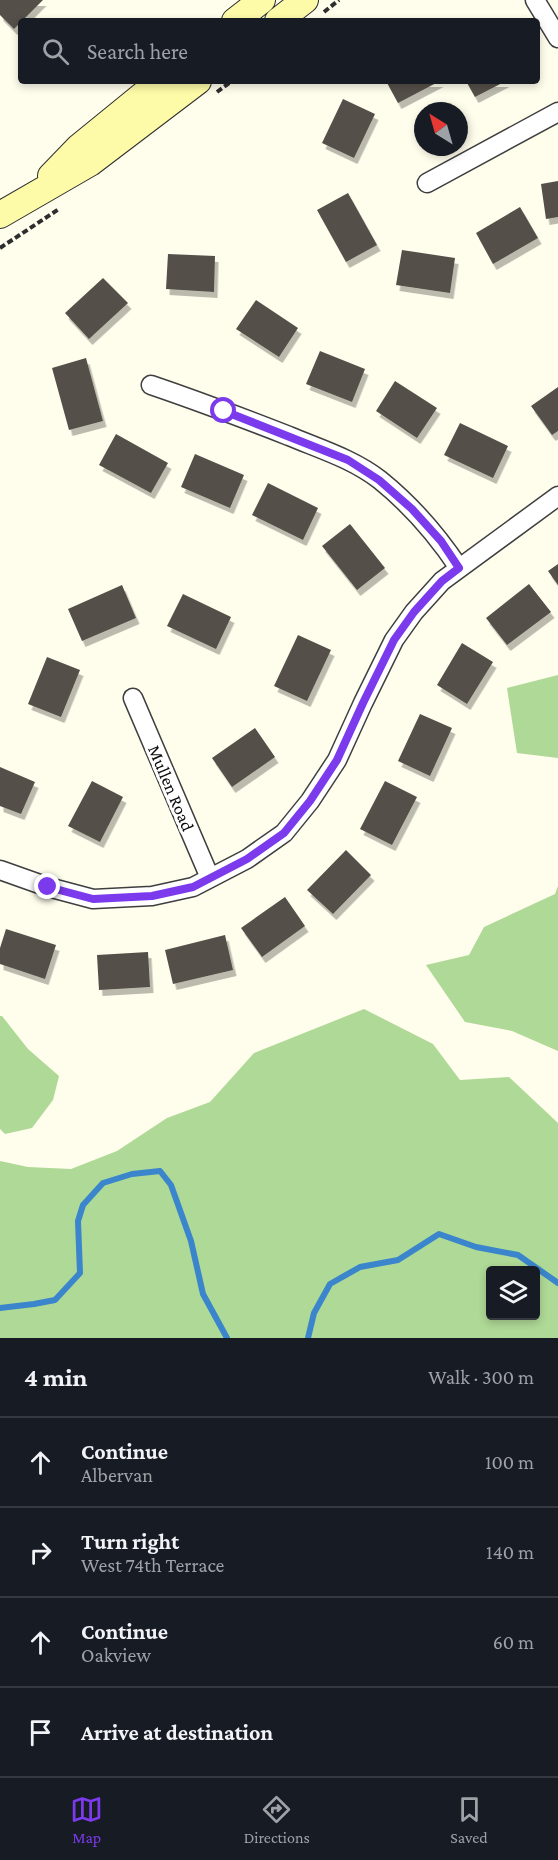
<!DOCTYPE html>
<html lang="en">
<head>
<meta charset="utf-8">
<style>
	body { margin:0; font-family:"Crimson Pro",serif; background:#20242c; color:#f1f3f6 }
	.controls { position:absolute; right:18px; bottom:18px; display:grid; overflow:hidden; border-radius:6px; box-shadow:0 3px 9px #0003 }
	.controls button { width:54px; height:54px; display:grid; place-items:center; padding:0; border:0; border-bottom:2px solid #363941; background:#171b24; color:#f1f3f6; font:30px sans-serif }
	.compass { position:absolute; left:414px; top:102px; width:54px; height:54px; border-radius:50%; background:#171b24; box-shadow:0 3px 9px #0003; rotate:323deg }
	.stop { position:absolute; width:18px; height:18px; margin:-14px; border:4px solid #7c3aed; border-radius:50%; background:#fff }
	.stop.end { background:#7c3aed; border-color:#fff; box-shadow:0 2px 6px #0008 }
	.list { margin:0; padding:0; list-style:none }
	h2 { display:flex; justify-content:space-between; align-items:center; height:78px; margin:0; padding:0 24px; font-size:26px }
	h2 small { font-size:20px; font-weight:400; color:#9ea1a6 }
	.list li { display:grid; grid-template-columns:39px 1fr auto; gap:18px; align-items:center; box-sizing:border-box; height:90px; padding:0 24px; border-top:2px solid #363941 }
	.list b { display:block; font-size:22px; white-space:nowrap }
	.list p { margin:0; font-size:20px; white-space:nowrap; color:#9ea1a6 }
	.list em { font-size:20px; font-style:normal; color:#9ea1a6 }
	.icon { flex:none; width:33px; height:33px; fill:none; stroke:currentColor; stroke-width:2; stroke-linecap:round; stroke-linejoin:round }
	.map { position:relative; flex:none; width:558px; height:1338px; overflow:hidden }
	.search { position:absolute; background:#171b24; box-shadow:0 3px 9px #0003; left:18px; right:18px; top:18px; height:66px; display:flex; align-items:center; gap:15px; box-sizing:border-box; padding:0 21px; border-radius:6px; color:#9ea1a6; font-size:22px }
	.sheet { height:438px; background:#171b24 }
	nav { display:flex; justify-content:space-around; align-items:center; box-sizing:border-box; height:84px; border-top:2px solid #363941; background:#171b24; font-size:16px; color:#9ea1a6 }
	nav a { display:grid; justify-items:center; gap:3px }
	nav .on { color:#7c3aed }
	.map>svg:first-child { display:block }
	.forest { fill:#afd996; fill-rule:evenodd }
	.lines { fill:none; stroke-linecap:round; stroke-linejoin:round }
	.stream { stroke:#3a85cb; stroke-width:6 }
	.building { fill:#554f49; filter:url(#shadow) }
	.minor-casing { stroke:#3f3f3f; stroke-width:21 }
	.secondary-casing { stroke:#2e2e2e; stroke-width:28 }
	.path { stroke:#2e2e2e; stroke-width:4; stroke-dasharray:6 3; stroke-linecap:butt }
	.minor { stroke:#fff; stroke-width:18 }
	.secondary { stroke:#fefba8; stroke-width:26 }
	.route { stroke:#7c3aed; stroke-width:8 }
	.labels { text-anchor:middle; stroke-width:6; stroke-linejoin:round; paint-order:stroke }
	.street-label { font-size:18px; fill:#0c0c0c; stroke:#fff }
</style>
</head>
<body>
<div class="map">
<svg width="558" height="1338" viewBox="0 0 558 1338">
	<defs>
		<filter id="shadow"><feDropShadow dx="3.5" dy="6" stdDeviation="0" flood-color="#0004"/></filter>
	</defs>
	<rect width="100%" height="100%" fill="#fffdec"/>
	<!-- forest -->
	<path class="forest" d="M558,675V758L517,753L507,688Z
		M558,886V1051L512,1031L465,1022L426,965L469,955L484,927L555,894Z
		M364,1009L433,1044L460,1080L509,1077L558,1123V1338H0V1161L28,1167L71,1169L117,1151L167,1118L210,1102L254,1053ZM536,1270V1316H490V1270Z
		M0,1016H2L28,1049L59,1076L53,1100L32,1128L5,1134L0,1129Z"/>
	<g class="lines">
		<!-- stream -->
		<path class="stream" d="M0,1308L34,1304L55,1300L80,1273L78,1221L83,1205L103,1183L132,1174L160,1171L171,1185L191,1241L203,1294L227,1338
			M308,1338L314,1313L330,1284L360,1267L398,1260L439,1234L476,1247L518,1255L558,1283"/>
	</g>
	<!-- building -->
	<path class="building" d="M0,0H43L14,29L0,15Z
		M386,81H440L398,103Z
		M466,81H506L475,97Z
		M343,99L375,114L354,158L322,143Z
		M558,181V217L546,219L541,184Z
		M348,193L377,245L346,262L317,210Z
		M520,207L538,238L493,264L476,233Z
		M402,250L455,258L450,293L396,285Z
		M168,254L215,256L214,292L166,289Z
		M103,278L128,303L89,339L65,313Z
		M256,300L298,328L279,357L236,329Z
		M320,351L365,369L352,402L306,384Z
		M86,358L103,421L69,430L52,368Z
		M395,381L437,408L417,438L376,411Z
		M558,387V431L552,435L531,406Z
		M460,423L508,446L493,478L444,455Z
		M116,434L168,463L151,493L99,465Z
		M195,454L244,475L230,508L181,487Z
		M268,483L318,508L303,540L252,515Z
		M350,524L385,568L357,590L322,546Z
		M558,564V585L548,571Z
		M529,584L551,612L507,645L486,618Z
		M122,585L136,618L82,641L68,609Z
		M183,594L231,617L216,649L167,626Z
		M298,635L331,650L307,701L274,686Z
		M462,643L493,662L467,704L437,685Z
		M47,657L80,670L61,717L28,704Z
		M420,714L452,728L430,776L398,761Z
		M255,728L275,757L232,787L212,758Z
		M0,767L35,782L21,814L0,806Z
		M92,781L123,797L100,842L68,826Z
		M385,781L417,797L392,845L360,829Z
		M346,850L371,875L333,914L307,890Z
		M285,897L305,926L262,957L241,928Z
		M6,929L56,945L45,979L0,964V948Z
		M225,935L233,970L173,984L165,950Z
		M148,952L150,987L99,990L97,955Z"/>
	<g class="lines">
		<!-- minor casing -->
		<g class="minor-casing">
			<path id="minor" d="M535,0L558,38
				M427,183L558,112
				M151,385C198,401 243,418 289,436C320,449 353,459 380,480C411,505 437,535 459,568
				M133,698L210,878
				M0,870L48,887L93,899L152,896L193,887L247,859L284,833L310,801L337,760L363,703L394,640L414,612L442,581L558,496"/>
		</g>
		<!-- secondary casing -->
		<g class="secondary-casing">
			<path id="secondary" d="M235,21L262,0
				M278,21L305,0
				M51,176L79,147L160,81
				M0,215L90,163L198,81"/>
		</g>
		<!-- path -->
		<path class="path" d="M324,12L339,0
			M217,92L232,81
			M0,248L59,209"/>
		<!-- minor -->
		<use href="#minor" class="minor"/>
		<!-- secondary -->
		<use href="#secondary" class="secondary"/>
	</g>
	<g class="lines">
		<!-- route -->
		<path class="route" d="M48,887L93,899L152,896L193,887L247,859L284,833L310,801L337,760L363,703L394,640L414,612L442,581L459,568L441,541L412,509L379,480L348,460L224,411"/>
	</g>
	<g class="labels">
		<!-- street labels -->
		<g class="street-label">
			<text transform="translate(171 788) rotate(67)" y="6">Mullen Road</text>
		</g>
	</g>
</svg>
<div class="controls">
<button><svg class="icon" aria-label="layers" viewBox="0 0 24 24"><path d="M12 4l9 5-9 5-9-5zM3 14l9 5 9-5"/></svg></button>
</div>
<svg class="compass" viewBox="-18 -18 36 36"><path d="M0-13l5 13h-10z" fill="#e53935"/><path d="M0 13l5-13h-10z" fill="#9ea1a6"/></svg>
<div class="stop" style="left:224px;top:411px"></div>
<div class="stop end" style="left:48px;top:887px"></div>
<div class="search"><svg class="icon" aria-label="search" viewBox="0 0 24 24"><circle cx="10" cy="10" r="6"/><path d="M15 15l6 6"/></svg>Search here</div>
</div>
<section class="sheet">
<h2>4 min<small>Walk · 300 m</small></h2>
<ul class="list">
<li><svg class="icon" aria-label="ahead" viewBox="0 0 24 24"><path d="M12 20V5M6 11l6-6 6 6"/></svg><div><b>Continue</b><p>Albervan</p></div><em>100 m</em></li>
<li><svg class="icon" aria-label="right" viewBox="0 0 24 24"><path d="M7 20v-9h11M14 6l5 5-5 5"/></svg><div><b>Turn right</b><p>West 74th Terrace</p></div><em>140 m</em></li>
<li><svg class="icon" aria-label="ahead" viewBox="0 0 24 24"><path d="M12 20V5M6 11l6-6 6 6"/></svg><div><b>Continue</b><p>Oakview</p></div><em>60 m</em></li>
<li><svg class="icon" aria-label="arrive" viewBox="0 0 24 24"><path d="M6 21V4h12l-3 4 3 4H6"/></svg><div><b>Arrive at destination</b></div></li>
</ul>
</section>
<nav>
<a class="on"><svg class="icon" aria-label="map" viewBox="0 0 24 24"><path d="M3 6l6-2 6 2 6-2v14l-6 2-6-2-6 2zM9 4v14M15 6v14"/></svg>Map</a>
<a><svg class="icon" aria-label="directions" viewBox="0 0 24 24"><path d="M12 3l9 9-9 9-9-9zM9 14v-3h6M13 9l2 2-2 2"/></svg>Directions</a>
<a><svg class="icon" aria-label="saved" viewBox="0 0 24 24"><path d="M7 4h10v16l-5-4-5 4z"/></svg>Saved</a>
</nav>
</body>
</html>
